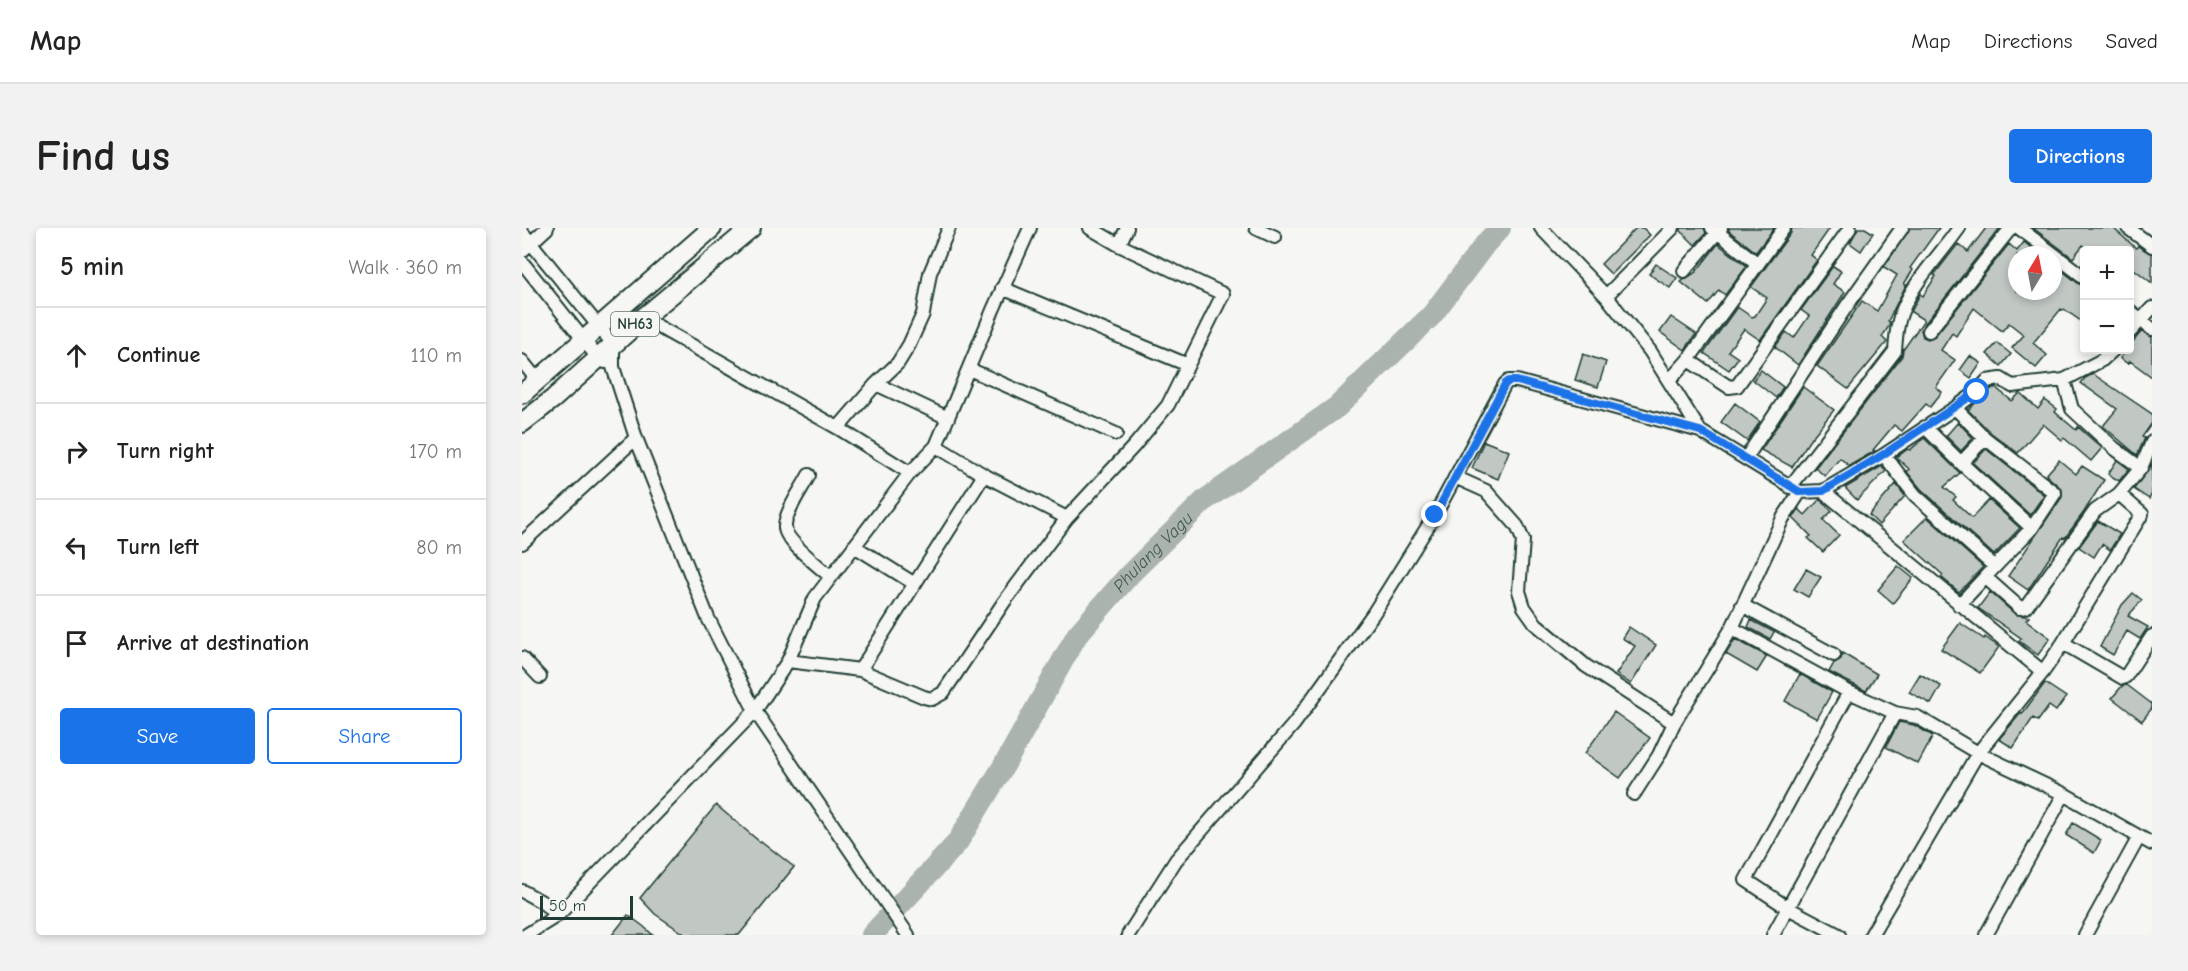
<!DOCTYPE html>
<html lang="en">
<head>
<meta charset="utf-8">
<style>
	body { margin:0; font-family:"Comic Neue",sans-serif; background:#f2f2f2; color:#222 }
	.controls { position:absolute; right:18px; top:18px; display:grid; overflow:hidden; border-radius:6px; box-shadow:0 3px 9px #0003 }
	.controls button { width:54px; height:54px; display:grid; place-items:center; padding:0; border:0; border-bottom:2px solid #e0e0e0; background:#fff; color:#222; font:30px sans-serif }
	.compass { position:absolute; left:1486px; top:18px; width:54px; height:54px; border-radius:50%; background:#fff; box-shadow:0 3px 9px #0003; rotate:10deg }
	.scale { position:absolute; left:18px; bottom:15px; width:93px; box-sizing:border-box; padding-left:6px; border:3px solid #1f3d34; border-top:0; font-size:16px; line-height:21px; white-space:nowrap; color:#1f3d34; -webkit-text-stroke:4px #f6f6f2; paint-order:stroke }
	.stop { position:absolute; width:18px; height:18px; margin:-14px; border:4px solid #1a73e8; border-radius:50%; background:#fff }
	.stop.end { background:#1a73e8; border-color:#fff; box-shadow:0 2px 6px #0008 }
	.list { margin:0; padding:0; list-style:none }
	h2 { display:flex; justify-content:space-between; align-items:center; height:78px; margin:0; padding:0 24px; font-size:26px }
	h2 small { font-size:20px; font-weight:400; color:#767676 }
	.list li { display:grid; grid-template-columns:39px 1fr auto; gap:18px; align-items:center; box-sizing:border-box; height:96px; padding:0 24px; border-top:2px solid #e0e0e0 }
	.list b { display:block; font-size:22px; white-space:nowrap }
	.list em { font-size:20px; font-style:normal; color:#767676 }
	.actions { display:flex; gap:12px; padding:18px 24px }
	.actions a { flex:1; padding:14px 0; border:2px solid #1a73e8; border-radius:6px; text-align:center; font-size:21px; color:#1a73e8 }
	.actions .main { background:#1a73e8; color:#fff }
	.icon { flex:none; width:33px; height:33px; fill:none; stroke:currentColor; stroke-width:2; stroke-linecap:round; stroke-linejoin:round }
	.map { position:relative; flex:none; width:1630px; height:707px; overflow:hidden; border-radius:6px }
	header { display:flex; align-items:center; gap:36px; box-sizing:border-box; height:84px; padding:0 30px; background:#fff; border-bottom:2px solid #e0e0e0 }
	header strong { font-size:28px }
	nav { display:flex; gap:33px; margin-inline-start:auto; font-size:21px }
	.intro { display:flex; align-items:center; justify-content:space-between; box-sizing:border-box; height:144px; padding:0 36px }
	h1 { margin:0; font-size:42px }
	.button { padding:15px 27px; border-radius:6px; background:#1a73e8; color:#fff; font-size:21px; font-weight:700 }
	main { display:flex; gap:36px; padding:0 36px }
	aside { flex:1; background:#fff; border-radius:6px; box-shadow:0 3px 9px #0003 }
	.map>svg:first-child { display:block }
	.lines { fill:none; stroke-linecap:round; stroke-linejoin:round }
	.river { stroke:#aab3ae; stroke-width:22 }
	.building { fill:#c1c8c3; stroke:#1f3d34; stroke-width:1.5 }
	.minor-casing { stroke:#1f3d34; stroke-width:16 }
	.highway-casing { stroke:#1f3d34; stroke-width:22 }
	.minor { stroke:#f6f6f2; stroke-width:12 }
	.highway { stroke:#f6f6f2; stroke-width:18 }
	.route { stroke:#1a73e8; stroke-width:8 }
	.labels { text-anchor:middle; stroke-width:4.5; stroke-linejoin:round; paint-order:stroke }
	.shield { fill:#f6f6f2; stroke:#60746d; stroke-width:1.5 }
	.shield-label { font-size:15px; font-weight:bold; fill:#1f3d34 }
	.water-label { font-size:18px; font-style:italic; fill:#425a52; stroke:#f6f6f2 }
</style>
</head>
<body>
<header>
<strong>Map</strong>
<nav><a>Map</a><a>Directions</a><a>Saved</a></nav>
</header>
<div class="intro"><h1>Find us</h1><a class="button">Directions</a></div>
<main>
<aside>
<h2>5 min<small>Walk · 360 m</small></h2>
<ul class="list">
<li><svg class="icon" aria-label="ahead" viewBox="0 0 24 24"><path d="M12 20V5M6 11l6-6 6 6"/></svg><div><b>Continue</b></div><em>110 m</em></li>
<li><svg class="icon" aria-label="right" viewBox="0 0 24 24"><path d="M7 20v-9h11M14 6l5 5-5 5"/></svg><div><b>Turn right</b></div><em>170 m</em></li>
<li><svg class="icon" aria-label="left" viewBox="0 0 24 24"><path d="M17 20v-9H6M10 6l-5 5 5 5"/></svg><div><b>Turn left</b></div><em>80 m</em></li>
<li><svg class="icon" aria-label="arrive" viewBox="0 0 24 24"><path d="M6 21V4h12l-3 4 3 4H6"/></svg><div><b>Arrive at destination</b></div></li>
</ul>
<div class="actions"><a class="main">Save</a><a>Share</a></div>
</aside>
<div class="map">
<svg width="1630" height="707" viewBox="0 0 1630 707">
	<rect width="100%" height="100%" fill="#f6f6f2"/>
	<filter id="ink" filterUnits="userSpaceOnUse"><feTurbulence type="fractalNoise" baseFrequency=".0167" numOctaves="2"/><feDisplacementMap in="SourceGraphic" scale="12" xChannelSelector="R" yChannelSelector="G"/><feConvolveMatrix kernelMatrix="1 2 1 2 8 2 1 2 1" color-interpolation-filters="sRGB"/></filter>
	<g filter="url(#ink)">
		<g class="lines">
			<!-- river -->
			<path class="river" id="s1" d="M350,707L435,615L484,534L555,407L607,347L683,272L815,179L910,87L964,15L978,0"/>
		</g>
		<!-- building -->
		<path class="building" d="M1114,0H1121L1128,7L1089,46L1079,36Z
			M1159,0H1182L1184,5L1173,17L1159,3Z
			M1207,0H1252L1234,24L1207,3Z
			M1270,0H1308L1289,27L1295,32L1238,112L1222,101L1206,123L1216,130L1207,142L1182,125L1215,79L1230,89L1233,88L1245,70L1229,59L1269,5Z
			M1336,0H1343L1351,5L1339,23L1328,15Z
			M1388,0H1417L1388,40L1391,42L1382,56L1384,57L1366,93L1368,94L1367,98L1360,109L1365,114L1326,161L1295,138L1340,73L1355,83L1375,47L1362,39Z
			M1464,0H1478L1401,98L1399,102L1401,109L1406,111L1413,108L1487,16L1495,23L1502,14L1512,22L1507,27H1495V63H1531V47L1537,40L1557,56L1563,57V96L1542,81L1540,82L1539,81L1511,115L1525,127L1514,140L1490,120L1502,107L1487,95L1480,103L1452,80L1434,108L1430,105L1419,122L1433,132L1414,159L1420,164L1408,179L1404,176L1380,203L1372,197L1351,222L1353,223L1327,238L1318,230L1303,248L1293,240L1380,128L1381,122L1402,92L1389,84L1398,66L1401,68L1414,48L1412,47L1436,16L1446,24Z
			M1511,0H1591L1614,20L1616,18L1630,26V55L1608,38V22H1567L1561,17L1551,30Z
			M1196,16L1225,38L1203,67L1197,62L1186,76L1159,54L1174,44Z
			M1134,36L1155,50L1148,60L1127,46Z
			M1311,38L1319,43L1311,56L1323,64L1276,137L1253,119L1264,104L1272,110L1287,88L1279,82Z
			M1149,89L1174,106L1163,122L1138,104Z
			M1620,103L1630,109V149L1608,133L1606,136L1598,130L1604,122H1608V117Z
			M1475,115L1489,126L1479,138L1465,126Z
			M1061,126L1084,134L1076,159L1053,152Z
			M1448,128L1459,135L1449,150L1438,142Z
			M1239,142L1261,159L1254,170L1231,152Z
			M1571,146L1630,186V195L1620,209L1623,210L1615,227L1581,198L1595,181L1559,155L1563,150Z
			M1281,159L1312,182L1287,213L1270,239L1239,222Z
			M1474,160L1490,173L1498,165L1516,181L1523,172L1535,181L1533,184L1554,202L1556,199L1580,220L1569,233L1542,210L1540,212L1521,196L1496,225L1468,204L1446,182L1469,161Z
			M1213,175L1238,194L1225,213L1199,194Z
			M1436,194L1451,210L1439,223L1424,208Z
			M1402,210L1438,245L1422,259L1434,269L1431,272L1450,290L1467,272L1498,300L1472,327L1399,261L1385,244L1387,241L1374,229L1386,221L1388,222Z
			M962,213L987,223L976,251L950,240Z
			M1464,221L1522,267L1508,287L1451,235Z
			M1537,232L1554,246L1560,238L1582,252L1562,284L1543,310L1541,309L1506,362L1486,348L1540,269V261L1524,247Z
			M1595,232L1607,241L1597,253L1586,246Z
			M1630,236V266L1627,271L1612,261Z
			M1360,238L1364,243L1335,272L1323,260Z
			M1374,256L1383,268L1357,297L1347,287Z
			M1298,271L1310,283L1301,292L1317,307L1301,324L1286,310L1289,308L1271,290L1277,281L1283,287Z
			M1405,289L1461,339L1437,364L1419,349L1421,347L1382,312Z
			M1576,293L1598,306L1588,322L1580,316L1572,329L1557,319Z
			M1376,338L1391,350L1371,375L1356,362Z
			M1284,341L1299,349L1286,369L1272,361Z
			M1468,364L1493,386L1507,389L1504,392L1528,410L1516,427L1497,413L1499,410L1456,380Z
			M1611,365L1620,372L1606,388L1626,399L1618,411L1605,403L1591,427L1578,419L1600,377Z
			M1229,392L1252,404L1248,411L1226,399Z
			M1438,395L1462,411L1463,409L1477,419L1458,445L1419,421Z
			M1107,399L1134,417L1109,456L1094,446L1113,418L1100,410Z
			M1213,411L1245,428L1235,444L1204,426Z
			M1320,425L1355,446L1344,463L1307,444L1312,435L1319,431Z
			M1278,446L1310,464L1295,491L1263,473Z
			M1398,446L1419,458L1409,476L1387,464Z
			M1523,455L1544,469L1534,483L1527,478L1516,493L1511,490L1491,520L1477,511L1499,485L1500,486Z
			M1605,457L1630,476V480L1620,493L1590,470L1600,458Z
			M1092,484L1128,510L1098,550L1063,525Z
			M1377,494L1392,497L1411,508L1396,536L1364,519Z
			M194,577L238,614L239,613L272,639L217,707H164L133,686L118,670Z
			M1551,595L1579,612L1572,625L1544,607Z
			M106,687L121,698L131,707H90Z"/>
		<g class="lines">
			<!-- minor casing -->
			<g class="minor-casing">
				<path id="minor" d="M734,0L753,9
					M1019,0L1084,68L1128,123L1178,203L1278,264L1301,263L1521,444L1456,525L1349,707
					M1190,0L1236,36
					M1497,0L1562,49
					M1606,0L1630,18
					M0,4L91,116V139L114,210L186,390L233,483L386,707
					M597,17L605,0
					M0,23L25,0
					M0,34L76,130L83,134
					M1162,43L1199,0
					M480,60L666,137
					M1084,68L1151,0
					M1608,83L1630,101
					M1407,103L1489,0
					M1608,104L1630,80
					M1166,132L1207,159L1215,158L1328,0
					M0,133L16,153
					M447,141L594,206
					M1542,152L1550,181L1592,220L1619,240
					M1147,153L1166,132L1262,0
					M354,156L426,190
					M1433,180L1463,210L1533,265L1510,300L1463,349
					M1403,199L1439,235L1510,300
					M316,200L354,156L376,135L387,117L401,86L408,45L427,0
					M414,218L462,247L545,290
					M1362,227L1393,267L1473,339
					M1224,230L1324,79L1380,0
					M1439,235L1463,210
					M388,245L414,218L471,82L508,0
					M287,247C280,261 262,285 263,300C264,314 298,339 309,349
					M933,249L964,263L995,298L1001,312L997,363L1002,379L1014,396L1064,438L1152,495
					M1268,259L1373,123C1374,109 1375,94 1381,81C1393,52 1419,26 1437,0
					M1301,263L1362,227L1433,180L1455,164L1465,153L1479,151L1490,158L1542,152L1580,132L1591,122
					M1278,264L1261,290L1210,400L1327,464L1373,485L1395,489L1456,525L1542,566L1630,616
					M0,315L114,210
					M332,318L393,356
					M1220,377L1312,427
					M1437,377L1463,349L1498,380L1504,379L1573,283L1597,266L1619,240L1630,214
					M1541,415L1601,450L1604,448L1630,408
					M0,430L18,449
					M266,433L338,442L402,469L410,471L421,465L482,374L545,290L612,218L646,177L701,66L597,17L568,0
					M338,442L462,247
					M1521,444L1541,415L1620,286L1597,266
					M1112,566L1137,527L1152,495L1210,400
					M0,663L20,674L36,687
					M4,707L36,687L233,483L266,433L293,370L388,245L316,200L121,90
					M606,707L654,632L772,496L851,386L913,287L983,156L987,153H995L1178,203
					M1251,707L1373,485
					M1317,707L1266,680L1224,652L1327,464
					M1464,707L1542,566
					M1563,707L1617,609"/>
			</g>
			<!-- highway casing -->
			<g class="highway-casing">
				<path id="highway" d="M0,166L190,0
					M0,195L31,171L121,90L229,0"/>
			</g>
			<!-- minor -->
			<use href="#minor" class="minor"/>
			<!-- highway -->
			<use href="#highway" class="highway"/>
		</g>
	</g>
	<g class="lines" filter="url(#ink)">
		<!-- route -->
		<path class="route" d="M913,287L983,156L987,153H995L1178,203L1278,264L1301,263L1362,226L1455,164"/>
	</g>
	<g class="labels">
		<!-- shield labels -->
		<rect class="shield" x="89" y="84" width="48" height="24" rx="4.5"/>
		<g class="shield-label">
			<text x="113" y="101">NH63</text>
		</g>
		<!-- water labels -->
		<g class="water-label">
			<text dy="6" stroke="none"><textPath href="#s1" startOffset="478">Phulang Vagu</textPath></text>
		</g>
	</g>
</svg>
<div class="controls">
<button>+</button>
<button>−</button>
</div>
<svg class="compass" viewBox="-18 -18 36 36"><path d="M0-13l5 13h-10z" fill="#e53935"/><path d="M0 13l5-13h-10z" fill="#767676"/></svg>
<div class="scale">50 m</div>
<div class="stop" style="left:1455px;top:164px"></div>
<div class="stop end" style="left:913px;top:287px"></div>
</div>
</main>
</body>
</html>
